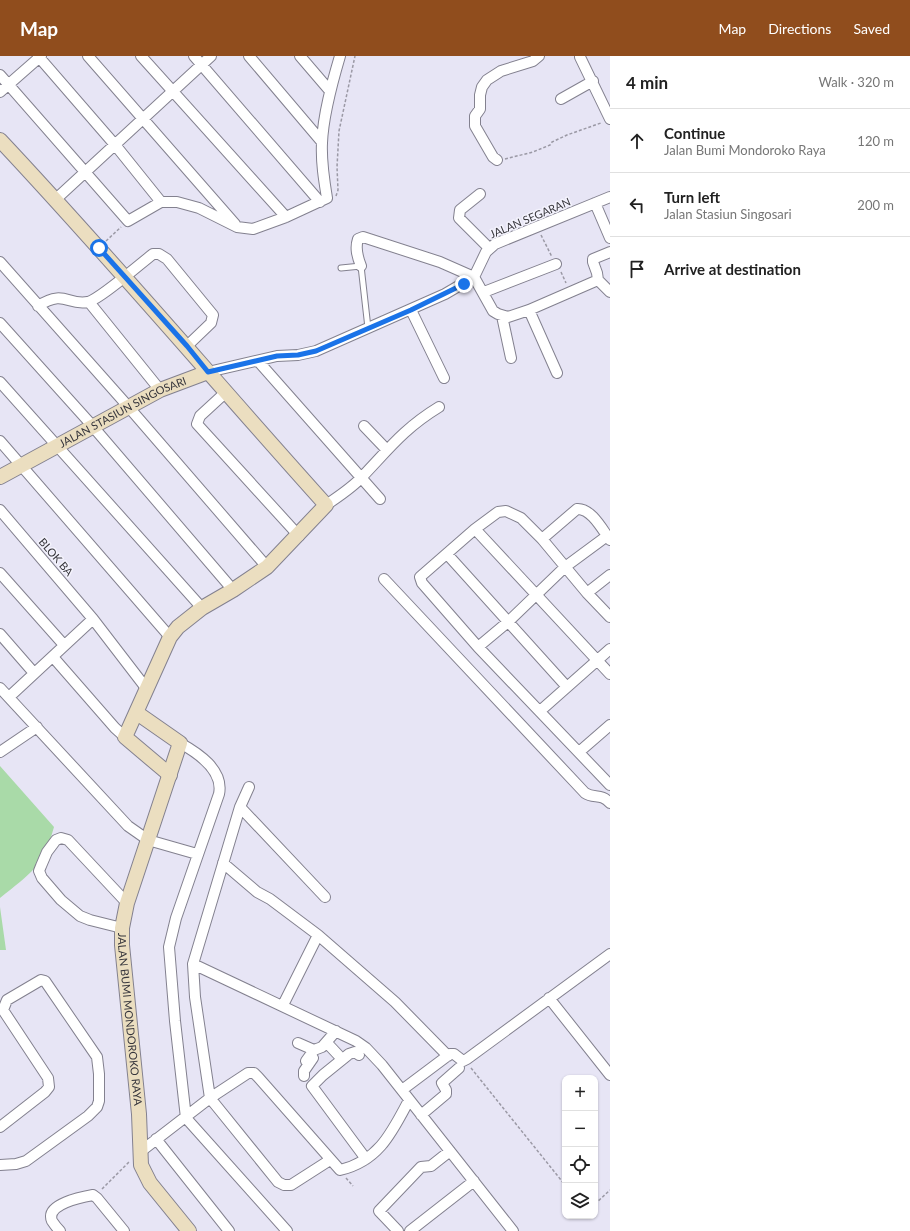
<!DOCTYPE html>
<html lang="en">
<head>
<meta charset="utf-8">
<style>
	body { margin:0; font-family:Lato,sans-serif; background:#f2f2f2; color:#222 }
	.controls { position:absolute; right:12px; bottom:12px; display:grid; overflow:hidden; border-radius:8px; box-shadow:0 1px 3px #0004 }
	.controls button { width:36px; height:36px; display:grid; place-items:center; padding:0; border:0; border-bottom:1px solid #e0e0e0; background:#fff; color:#222; font:20px sans-serif }
	.stop { position:absolute; width:12px; height:12px; margin:-9px; border:3px solid #1a73e8; border-radius:50%; background:#fff }
	.stop.end { background:#1a73e8; border-color:#fff; box-shadow:0 1px 4px #0008 }
	.list { margin:0; padding:0; list-style:none }
	h2 { display:flex; justify-content:space-between; align-items:center; height:52px; margin:0; padding:0 16px; font-size:17px }
	h2 small { font-size:13px; font-weight:400; color:#767676 }
	.list li { display:grid; grid-template-columns:26px 1fr auto; gap:12px; align-items:center; box-sizing:border-box; height:64px; padding:0 16px; border-top:1px solid #e0e0e0 }
	.list b { display:block; font-size:15px; white-space:nowrap }
	.list p { margin:0; font-size:13px; white-space:nowrap; color:#767676 }
	.list em { font-size:13px; font-style:normal; color:#767676 }
	.icon { flex:none; width:22px; height:22px; fill:none; stroke:currentColor; stroke-width:2; stroke-linecap:round; stroke-linejoin:round }
	.map { position:relative; flex:none; width:610px; height:1175px; overflow:hidden }
	header { display:flex; align-items:center; gap:24px; box-sizing:border-box; height:56px; padding:0 20px; background:#904d1d; color:#fff }
	header strong { font-size:19px }
	nav { display:flex; gap:22px; margin-inline-start:auto; font-size:14px }
	main { display:flex }
	aside { flex:1; background:#fff }
	.map>svg:first-child { display:block }
	.green { fill:#a9daa8 }
	.lines { fill:none; stroke-linecap:round; stroke-linejoin:round }
	.lane-casing { stroke:#83818f; stroke-width:7 }
	.street-casing { stroke:#83818f; stroke-width:12 }
	.secondary-casing { stroke:#83818f; stroke-width:16 }
	.path { stroke:#9b99a5; stroke-width:1.5; stroke-dasharray:3 2; stroke-linecap:butt }
	.lane { stroke:#fff; stroke-width:5 }
	.street { stroke:#fff; stroke-width:10 }
	.secondary { stroke:#ebdec0; stroke-width:14 }
	.route { stroke:#1a73e8; stroke-width:5 }
	.labels { text-anchor:middle; stroke-width:3; stroke-linejoin:round; paint-order:stroke }
	.street-label { font-size:11px; fill:#37363c; stroke:#f4f3fd }
</style>
</head>
<body>
<header>
<strong>Map</strong>
<nav><a>Map</a><a>Directions</a><a>Saved</a></nav>
</header>
<main>
<div class="map">
<svg width="610" height="1175" viewBox="0 0 610 1175">
	<rect width="100%" height="100%" fill="#e7e5f5"/>
	<!-- green -->
	<path class="green" d="M0,710L54,771C43,811 31,817 0,842Z
		M0,851L6,894H0Z"/>
	<g class="lines">
		<!-- lane casing -->
		<g class="lane-casing">
			<path id="lane" d="M341,212L361,210L368,272"/>
		</g>
		<!-- street casing -->
		<g class="street-casing">
			<path id="street" d="M38,0L116,90L161,146
				M88,0L235,168
				M141,0L286,161
				M194,0L320,146
				M249,0L322,86
				M300,0L330,35
				M580,1L610,63
				M0,19L128,165L161,146H177L199,152L237,171L253,173L286,161L327,142C324,124 321,106 322,87C323,59 332,27 340,0
				M0,36L41,0
				M561,43L593,25
				M497,104L493,101L475,70V60L480,53V39L482,31L487,24L501,15L533,5L539,0
				M480,138L460,154L459,162L489,192
				M56,143L211,0
				M595,147L610,182
				M610,196L593,203V206L597,217L598,224L610,236
				M0,206L126,348L267,511
				M361,210C357,200 355,192 358,183L363,181L440,206L474,221L493,255L498,258L508,261L529,254L598,224
				M474,221L486,196L495,188L610,141
				M484,236L556,208
				M89,246L160,334
				M38,250C65,233 67,250 88,246C100,243 140,208 153,198H159L167,203L213,259L211,267L187,290
				M411,254L444,322
				M529,254L557,317
				M502,260L511,302
				M0,267L89,366L233,534
				M258,305L380,443
				M208,316L277,300L298,299L316,295L445,238L474,221
				M0,326L202,552
				M225,337L200,360L197,368L299,480
				M364,370L386,393
				M0,385L170,581
				M326,449C338,441 350,433 360,423C388,394 403,373 439,351
				M0,454L93,563L146,632
				M475,473L610,618
				M542,483L577,453C591,452 602,473 610,484
				M447,498L567,631
				M0,517L64,589
				M384,523L585,737C594,743 601,737 610,747
				M587,537L610,519
				M610,561L587,537L542,483L521,462L506,455L498,456L475,473L420,521L422,527L478,591L610,729
				M0,578L34,617
				M478,591L509,565L565,511L607,480
				M53,601L115,672L125,681
				M0,632L128,770L148,784L197,798
				M9,641L93,563
				M540,655L610,593
				M180,687C198,697 224,714 219,738L176,862L169,891L175,965L186,1062L287,1175
				M0,696L37,671
				M579,696L610,669
				M249,731L240,751L193,908L195,941L210,1042L278,1126L284,1129H291L330,1104
				M240,751L325,841
				M223,807L257,836L270,843L318,879L395,946L448,1000
				M122,872L90,864L80,860L61,844L42,822L39,815L41,810L47,796L56,784L61,782L68,784L127,847
				M193,908L356,985L366,992L382,1009L513,1175
				M549,942L610,1019
				M283,949L318,879
				M298,987L314,994
				M327,987L342,1003
				M359,999L355,996L349,998L323,1019L312,1030L366,1103
				M306,1005L314,994L322,991L336,975
				M304,1020V1015L313,1002
				M402,1034L450,998H454L463,1005L467,1003L610,898
				M421,1059L446,1038V1034L442,1027L459,1012
				M0,1071L45,1036L49,1031L48,1022L3,954L7,944L41,924L45,925L97,1001L99,1018V1045L97,1051L88,1060L26,1105L16,1108L0,1109
				M156,1083L229,1175
				M140,1096L210,1042L248,1017H254L258,1021L340,1114C379,1105 392,1076 409,1044
				M60,1175C57,1172 54,1168 52,1165C45,1148 82,1141 93,1139L97,1142L124,1175
				M398,1175L379,1155L421,1111L431,1110L450,1095
				M410,1175L474,1125"/>
		</g>
		<!-- secondary casing -->
		<g class="secondary-casing">
			<g id="secondary">
				<path d="M0,84C112,203 217,328 326,449L267,511L233,534L202,552L178,571L170,581L125,681L170,719"/>
				<path id="s1" d="M0,421L160,334L208,316"/>
				<path id="s2" d="M137,657L180,687L127,847L122,872V889L139,1058L141,1109L150,1127L189,1175"/>
			</g>
		</g>
		<!-- path -->
		<path class="path" d="M505,103L533,96L550,89L552,86L567,79L601,67
			M336,140L338,134L337,111L339,75L355,0
			M541,179L552,201
			M106,185L121,171
			M561,216L566,227
			M471,1012L565,1129
			M346,1122L353,1130
			M102,1133L129,1106
			M595,1148L610,1134"/>
		<!-- lane -->
		<use href="#lane" class="lane"/>
		<!-- street -->
		<use href="#street" class="street"/>
		<!-- secondary -->
		<use href="#secondary" class="secondary"/>
	</g>
	<g class="lines">
		<!-- route -->
		<path class="route" d="M99,192L187,290L208,316L277,300L298,299L316,295L411,254L464,228"/>
	</g>
	<g class="labels">
		<!-- street labels -->
		<g class="street-label">
			<text transform="translate(530 162) rotate(-23)" y="4">JALAN SEGARAN</text>
			<text dy="4" stroke="none"><textPath href="#s1" startOffset="139">JALAN STASIUN SINGOSARI</textPath></text>
			<text transform="translate(56 501) rotate(49)" y="4">BLOK BA</text>
			<text dy="4" stroke="none"><textPath href="#s2" startOffset="338">JALAN BUMI MONDOROKO RAYA</textPath></text>
		</g>
	</g>
</svg>
<div class="controls">
<button>+</button>
<button>−</button>
<button><svg class="icon" aria-label="locate" viewBox="0 0 24 24"><circle cx="12" cy="12" r="6"/><path d="M12 2v4M12 18v4M2 12h4M18 12h4"/></svg></button>
<button><svg class="icon" aria-label="layers" viewBox="0 0 24 24"><path d="M12 4l9 5-9 5-9-5zM3 14l9 5 9-5"/></svg></button>
</div>
<div class="stop" style="left:99px;top:192px"></div>
<div class="stop end" style="left:464px;top:228px"></div>
</div>
<aside>
<h2>4 min<small>Walk · 320 m</small></h2>
<ul class="list">
<li><svg class="icon" aria-label="ahead" viewBox="0 0 24 24"><path d="M12 20V5M6 11l6-6 6 6"/></svg><div><b>Continue</b><p>Jalan Bumi Mondoroko Raya</p></div><em>120 m</em></li>
<li><svg class="icon" aria-label="left" viewBox="0 0 24 24"><path d="M17 20v-9H6M10 6l-5 5 5 5"/></svg><div><b>Turn left</b><p>Jalan Stasiun Singosari</p></div><em>200 m</em></li>
<li><svg class="icon" aria-label="arrive" viewBox="0 0 24 24"><path d="M6 21V4h12l-3 4 3 4H6"/></svg><div><b>Arrive at destination</b></div></li>
</ul>
</aside>
</main>
</body>
</html>
